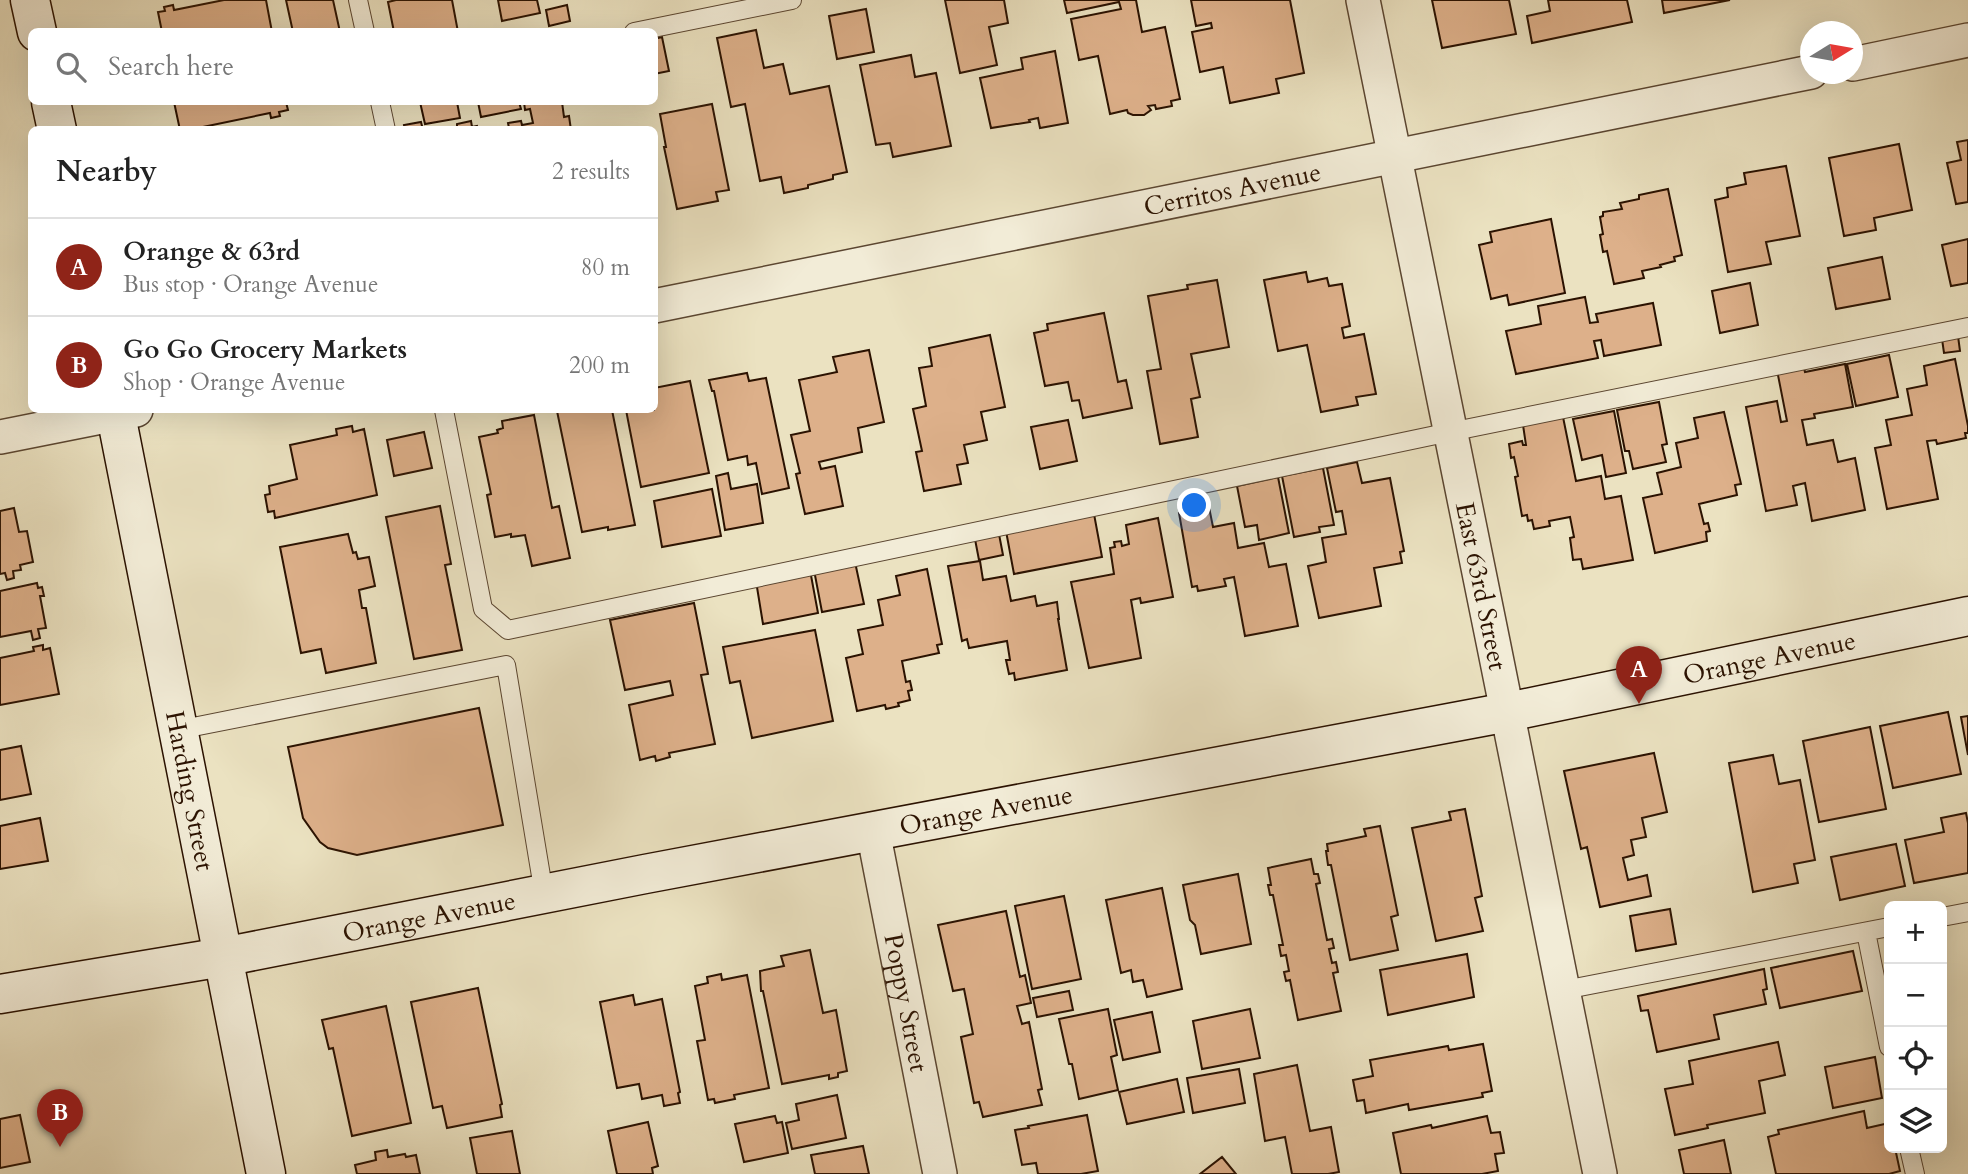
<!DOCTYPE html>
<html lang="en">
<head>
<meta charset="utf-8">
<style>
	body { margin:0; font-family:Cardo,serif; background:#f6f6f6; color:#222 }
	.controls { position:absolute; right:21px; bottom:21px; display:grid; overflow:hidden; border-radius:10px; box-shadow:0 7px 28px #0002 }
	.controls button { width:63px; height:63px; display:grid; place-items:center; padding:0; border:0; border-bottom:2px solid #e0e0e0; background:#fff; color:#222; font:35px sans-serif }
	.compass { position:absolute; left:1800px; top:21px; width:63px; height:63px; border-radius:50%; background:#fff; box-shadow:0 7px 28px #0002; rotate:79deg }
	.you { position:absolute; left:1195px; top:506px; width:24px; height:24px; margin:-18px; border:5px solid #fff; border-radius:50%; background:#1a73e8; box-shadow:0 0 0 10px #1a73e833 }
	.badge { display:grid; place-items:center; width:46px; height:46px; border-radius:50%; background:#8f2418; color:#fff; font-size:23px; font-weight:700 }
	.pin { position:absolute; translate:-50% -58px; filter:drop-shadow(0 2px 4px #0008) }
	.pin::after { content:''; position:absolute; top:37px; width:24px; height:21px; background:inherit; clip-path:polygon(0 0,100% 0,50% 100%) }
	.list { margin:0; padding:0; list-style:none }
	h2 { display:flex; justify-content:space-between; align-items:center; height:91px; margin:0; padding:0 28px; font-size:30px }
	h2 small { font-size:23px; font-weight:400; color:#767676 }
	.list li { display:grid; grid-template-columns:46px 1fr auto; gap:21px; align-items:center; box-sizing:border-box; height:98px; padding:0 28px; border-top:2px solid #e0e0e0 }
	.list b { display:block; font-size:26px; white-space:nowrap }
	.list p { margin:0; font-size:23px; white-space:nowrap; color:#767676 }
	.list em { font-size:23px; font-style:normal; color:#767676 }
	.icon { flex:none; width:38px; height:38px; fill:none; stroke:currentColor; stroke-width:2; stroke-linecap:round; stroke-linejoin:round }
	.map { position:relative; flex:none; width:1968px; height:1174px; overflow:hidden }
	.search { position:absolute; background:#fff; box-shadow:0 7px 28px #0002; left:28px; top:28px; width:630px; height:77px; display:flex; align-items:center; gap:18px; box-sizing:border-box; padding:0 24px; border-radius:10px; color:#767676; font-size:26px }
	.panel { position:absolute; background:#fff; box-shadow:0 7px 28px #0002; left:28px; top:126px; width:630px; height:287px; border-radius:10px }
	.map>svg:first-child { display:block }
	.building { fill:#ddb08a; stroke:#2b1201; stroke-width:2 }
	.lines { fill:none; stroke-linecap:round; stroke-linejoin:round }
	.lane-casing { stroke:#5b4631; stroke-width:20 }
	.street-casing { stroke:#5b4631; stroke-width:36 }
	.secondary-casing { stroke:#2b1201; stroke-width:41 }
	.lane { stroke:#f2ecd7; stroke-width:18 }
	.street { stroke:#f2ecd7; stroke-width:33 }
	.secondary { stroke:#f2ecd7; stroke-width:38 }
	.labels { text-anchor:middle; stroke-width:5; stroke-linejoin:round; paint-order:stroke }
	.street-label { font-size:26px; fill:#2b1201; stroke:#f2ecd7 }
</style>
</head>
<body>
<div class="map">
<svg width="1968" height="1174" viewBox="0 0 1968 1174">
	<rect width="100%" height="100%" fill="#ebe2c1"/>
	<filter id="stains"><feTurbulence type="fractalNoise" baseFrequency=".00286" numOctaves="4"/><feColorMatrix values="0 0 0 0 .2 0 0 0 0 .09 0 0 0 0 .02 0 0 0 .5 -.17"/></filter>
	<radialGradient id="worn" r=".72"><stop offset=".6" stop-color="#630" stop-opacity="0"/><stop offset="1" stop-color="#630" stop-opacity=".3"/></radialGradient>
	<!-- building -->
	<path class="building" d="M224,0H266L272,32H162L158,12L165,11L164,7L173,5L174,10Z
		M286,0H333L340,32H293Z
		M396,0H452L458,32H394L388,2Z
		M498,0H537L540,13L502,21Z
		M945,0H1004L1008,23L989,27L997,65L960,73Z
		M1064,0H1136L1142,32L1165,27L1180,99L1171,101L1172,106L1156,109L1155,105L1148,106L1151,110L1144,115H1133L1128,113L1127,110L1110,114L1098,56L1079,60L1071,19L1121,9L1119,2L1067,13Z
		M1191,0H1290L1304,73L1276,79L1279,93L1230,103L1223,67L1200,72L1192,32L1212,28L1211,23L1196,26Z
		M1432,0H1509L1516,34L1442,48Z
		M1548,0H1627L1632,22L1532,43L1527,16L1550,11Z
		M1662,0H1730L1664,13Z
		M567,5L570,21L549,26L546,10Z
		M866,9L874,52L837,59L829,16Z
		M756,30L764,68L783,64L790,94L829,86L847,172L833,175V179L808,185V188L784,193L781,177L760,181L745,104L731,107L717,38Z
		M662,37L669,71L654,74V39Z
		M1055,51L1068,123L1040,128L1038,118L1029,120L1030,122L991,128L980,78L1023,69L1021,58Z
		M911,55L915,77L936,73L951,146L893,157L890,143L876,145L860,65Z
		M174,102H286L288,110L279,112L280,116L271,118L270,113L198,128L199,130H180Z
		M420,102H457L460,118L425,124Z
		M478,102H519L521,109L481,117Z
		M524,102H562L564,117L569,116L571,130H504L509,128L508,123L521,121L522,125L533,123L530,109L525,110Z
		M712,104L729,190L716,192L718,201L677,209L664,147H666L660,114Z
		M471,121L472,127L477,126L478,130H452L457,128V124Z
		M421,122L423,130H405L404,125Z
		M1968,140V202L1956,204L1947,163L1961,160L1957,142Z
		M1899,144L1912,210L1874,218L1876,230L1844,236L1829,158Z
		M1786,166L1800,236L1766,242L1771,264L1728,272L1715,200L1728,197L1727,188L1746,184L1744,173Z
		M1668,189L1682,255L1674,257L1675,261L1660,265L1661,267L1642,271L1644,278L1614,284L1607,251L1603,252L1600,235L1603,234L1600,217L1603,216V212L1622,209L1620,203L1639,199V195Z
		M1551,219L1565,293L1509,305L1507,295L1491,299L1479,245L1492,242L1490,232Z
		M1968,239V283L1951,286L1942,245Z
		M1882,257L1890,299L1836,309L1828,268Z
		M1306,272L1308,282L1327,278L1329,286L1342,284L1350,326L1342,328L1344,338L1364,334L1376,394L1356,397L1358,405L1321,412L1307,345L1278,351L1264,280Z
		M1217,280L1229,347L1191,354L1200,397L1191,399L1198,437L1160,444L1147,371L1161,369L1148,296L1188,289L1187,285Z
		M1750,283L1758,325L1720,333L1712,291Z
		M1585,297L1590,323L1598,322L1596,314L1653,303L1661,345L1604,356L1601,340L1594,341L1598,358L1516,374L1506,331L1541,324L1538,306Z
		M1104,313L1118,382L1126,380L1132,408L1083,418L1079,400L1072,401L1068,382L1045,386L1034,333L1048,330L1047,324Z
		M990,335L1005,407L981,412L987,440L964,445L968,463L957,465L961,484L924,491L916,452L922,451L913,409L926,406L919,368L932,366L929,348Z
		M1958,336L1960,351L1944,353L1942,339Z
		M869,350L884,422L858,428L862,452L819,462L821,469L835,466L843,506L805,514L796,474L800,473L791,435L810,431L799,380L837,372L833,357Z
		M1889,355L1898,397L1856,406L1847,364Z
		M1955,359L1968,426V433H1965L1966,438L1937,444L1936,440L1927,441L1938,499L1887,509L1875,448L1891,445L1886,420L1912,415L1907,389L1927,385L1924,366Z
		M1845,364L1853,407L1814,414L1815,418L1802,420L1807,445L1833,440L1838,462L1855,458L1865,510L1812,521L1805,483L1793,486L1797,505L1766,511L1746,407L1777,401L1781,422L1787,421L1777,370L1803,365L1805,372Z
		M747,373L749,381L766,378L789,488L762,494L756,463L748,465L747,456L728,460L714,391H712L709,380Z
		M690,381L709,473L641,487L626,410H654V388Z
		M1659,402L1667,444L1662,445L1666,462L1633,469L1629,451H1625L1617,410Z
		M563,410H612L635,525L608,530V527L582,532L557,411Z
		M1614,411L1626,473L1606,477L1602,455L1582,460L1573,419Z
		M1724,412L1741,484L1735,485L1737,495L1699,504L1704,524L1708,523L1710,531L1706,532L1707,541L1655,553L1643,498L1662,494L1657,473L1681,467L1676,443L1698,438L1694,418Z
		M534,415L552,508L559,506L570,558L532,566L525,535L511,537V534L495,537L487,495L491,494L479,437L498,433L497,430L503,428L502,421Z
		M1563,417L1576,481L1601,476L1605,499L1621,496L1633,560L1583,569L1581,559L1573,560L1570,538L1574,537L1570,517L1549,521L1550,526L1534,529L1532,520L1528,521L1527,515L1522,516L1515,477L1518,476L1514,457L1511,458L1509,444L1522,441L1523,445H1526L1523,425Z
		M1068,420L1077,461L1040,469L1031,427Z
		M352,426L353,432L364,429L377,495L275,518L274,511L268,512L265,495L270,494L269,486L297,479L290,445L337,435L336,429Z
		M424,432L432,468L394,476L387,440Z
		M1357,462L1362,483L1390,478L1404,551L1400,552L1402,563L1374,568L1381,606L1319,618L1308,566L1326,562L1322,538L1346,534L1342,511L1336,512L1327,468Z
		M1323,468L1334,525L1319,527L1320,532L1294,537L1282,476Z
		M728,473L731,489L757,484L763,523L725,530L716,476Z
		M1278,477L1289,533L1259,540L1257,525L1245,527L1237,486Z
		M712,489L721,536L662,547L654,501Z
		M440,506L451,564L445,565L462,650L414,659L386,517Z
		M1209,507L1213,527L1234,523L1238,548L1264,543L1269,567L1286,564L1298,626L1245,636L1234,577L1224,579L1226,586L1198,591L1197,586L1192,587L1179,513Z
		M14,508L19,532L27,531L33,562L20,565L21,570L13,571L14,578L7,580L5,573L0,574V511Z
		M1094,514L1102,557L1014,574L1006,531Z
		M1158,518L1173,597L1141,603L1140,598L1131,600L1141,658L1089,668L1071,582L1114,574L1110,548L1115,547L1114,542L1121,541L1122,546L1129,544L1126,525Z
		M998,529L1003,555L979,560L974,534Z
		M348,534L353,553L356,552L358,559L369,557L375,586L359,590L362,608H366L376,663L326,673L321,649L301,653L280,547Z
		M980,561L983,580L1006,576L1011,601L1035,596L1037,606L1057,602L1059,619H1058L1067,670L1015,680L1014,673L1009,674L1006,660H1010L1007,641L969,648L967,639L962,641L948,566Z
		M855,562L864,604L822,612L814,570Z
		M927,569L942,644L937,645L939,653L902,661L906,682L910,681L912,690L908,691L910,700L898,703L899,706L886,709L885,705L857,711L846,658L863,654L858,630L883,625L878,600L900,595L896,576Z
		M810,570L818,613L763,624L756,581Z
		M37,583L38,588L42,587L44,596H40L46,628L38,629L40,638L33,640L31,631L0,637V591Z
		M694,603L708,674L701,675L715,744L669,753L670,757L656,761L655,756L640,760L629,705L673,695L670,681L625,690L610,620Z
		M815,630L833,721L752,738L740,681L730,683L723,647Z
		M43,645V650L50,648L59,694L0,705V658L34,651L33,647Z
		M479,708L503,825L357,855L328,848L320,842L303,818L288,747Z
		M1948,712L1961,774L1893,788L1880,726Z
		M1968,716V755L1961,717Z
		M1870,727L1886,809L1819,822L1803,741Z
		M21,746L31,794L0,800V750Z
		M1654,753L1667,812L1642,818L1646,837L1631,840L1634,855L1623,858L1628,880L1647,875L1651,896L1600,907L1587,847L1581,849L1564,771Z
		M1773,755L1779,784L1800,780L1815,860L1794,864L1798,883L1753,892L1729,763Z
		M1465,809L1482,896L1475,898L1483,931L1436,941L1412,828L1451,820L1449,812Z
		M1966,813L1968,823V873L1914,883L1905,840L1944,832L1941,818Z
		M40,818L48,861L0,869V826Z
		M1380,826L1398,915L1391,917L1398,950L1350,960L1331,865H1328L1326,851H1328L1327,844L1366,836L1364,829Z
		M1896,844L1905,886L1840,900L1831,857Z
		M1311,859L1314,874H1318L1320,883L1316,884L1327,940L1332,939L1334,948L1329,949L1332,963L1336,962L1338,972L1333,973L1341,1011L1298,1020L1290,980L1286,981L1284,972L1289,971L1286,955L1281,956L1279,945H1283L1273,895H1270L1268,885H1271L1268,868Z
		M1238,874L1251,944L1201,954L1195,925L1190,920L1183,885Z
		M1162,888L1182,989L1147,997L1143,980L1133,982L1131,970L1121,973L1106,900Z
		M1064,896L1081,979L1032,989L1015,906Z
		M1670,909L1676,944L1636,951L1630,916Z
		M1006,911L1020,977L1025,975L1031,1003L1017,1006L1022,1024L1029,1022L1042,1089L1038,1090L1042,1105L983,1117L979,1102L974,1103L961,1037L973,1034L964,989L953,991L938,925Z
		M810,950L823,1013L836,1010L847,1071L838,1073V1077L829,1079V1075L782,1084L763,991H761L760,971L784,966L781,956Z
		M1853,951L1862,991L1780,1008L1771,968Z
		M1467,954L1474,997L1388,1015L1380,970Z
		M1764,969L1767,989L1763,990L1766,1004L1714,1015L1719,1039L1657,1052L1648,1010L1641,1011L1638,996Z
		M721,974L722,980L747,975L769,1088L734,1095L735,1099L715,1103L714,1099L708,1100L697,1041L705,1040L695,986L708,983L707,977Z
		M478,988L502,1104L500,1105L502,1117L447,1128L442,1106L433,1108L411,1002Z
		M1069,991L1073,1010L1037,1017L1033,998Z
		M633,995L635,1005L662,999L680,1092L678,1093L680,1103L664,1106L662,1095L642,1099L639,1084L617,1088L600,1002Z
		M386,1006L411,1123L352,1136L333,1048L329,1049L322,1020Z
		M1108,1009L1117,1055L1111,1057L1118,1090L1079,1099L1072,1064H1069L1059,1019Z
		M1250,1009L1260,1058L1202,1069L1193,1021Z
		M1152,1012L1160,1052L1123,1060L1114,1020Z
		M1778,1042L1785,1075L1759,1081L1765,1113L1707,1125L1708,1128L1675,1135L1665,1089L1693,1084L1689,1061Z
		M1483,1044L1492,1091L1482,1093L1483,1097L1409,1110L1408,1104L1366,1113L1364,1100L1357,1101L1353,1080L1373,1076L1370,1060L1448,1046L1449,1050Z
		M1875,1057L1882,1098L1833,1108L1825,1067Z
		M1297,1065L1310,1131L1331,1127L1339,1172L1328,1174H1292L1285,1137L1265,1141L1254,1074Z
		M1239,1069L1245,1103L1193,1113L1187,1078Z
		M1177,1079L1184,1112L1127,1124L1119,1092Z
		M837,1095L846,1138L792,1149L786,1123L799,1120L796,1104Z
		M1864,1111L1867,1128L1889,1123V1148H1895L1900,1171L1889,1174H1776L1768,1137L1779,1134L1778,1130Z
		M20,1115L30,1162L0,1168V1119Z
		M1087,1115L1098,1171L1081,1174H1038L1036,1163L1022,1165L1015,1130L1029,1128L1028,1126Z
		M775,1116L777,1123L782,1122L788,1153L744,1162L735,1124Z
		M1487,1116L1491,1133L1500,1132L1504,1153L1495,1154L1498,1171L1482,1174H1401L1393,1133L1431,1125L1432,1128Z
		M648,1122L658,1166L652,1168L653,1174H617L608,1131Z
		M512,1131L520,1174H477L470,1138Z
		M1724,1140L1731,1174H1684L1679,1150Z
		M863,1146L869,1174H815L811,1155Z
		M387,1150L388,1157L405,1154L406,1157L416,1155L420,1174H357L355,1165L376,1160L375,1152Z
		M1222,1157L1236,1174H1200Z"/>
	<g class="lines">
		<!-- lane casing -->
		<g class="lane-casing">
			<path id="lane" d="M358,0L365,32
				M634,32L792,0
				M380,102L386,130
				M444,410L483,609L508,630L1450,432L1968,327
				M178,730L506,665L544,894
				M1942,917L1968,912
				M1866,932L1889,1047
				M1564,990L1889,927
				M1909,1148L1915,1174"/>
		</g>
		<!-- street casing -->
		<g class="street-casing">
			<g id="street">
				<path id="s1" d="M1363,0C1441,392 1523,782 1600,1174"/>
				<path d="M1853,64L1968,40"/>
				<path id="s2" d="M654,306L1811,72"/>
				<path d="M0,437L136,410"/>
				<path id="s3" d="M873,831L940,1174"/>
			</g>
		</g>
		<!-- secondary casing -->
		<g class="secondary-casing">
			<g id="secondary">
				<path d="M30,0L37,32"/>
				<path d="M51,102L57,130"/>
				<path id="s4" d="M115,410L266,1174"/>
				<path id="s5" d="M0,994L223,957L645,874L1508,712L1968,616"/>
			</g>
		</g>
		<!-- lane -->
		<use href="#lane" class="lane"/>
		<!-- street -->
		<use href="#street" class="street"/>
		<!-- secondary -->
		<use href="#secondary" class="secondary"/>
	</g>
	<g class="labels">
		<!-- street labels -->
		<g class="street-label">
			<text dy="9" stroke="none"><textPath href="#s2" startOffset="590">Cerritos Avenue</textPath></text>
			<text dy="9" stroke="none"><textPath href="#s1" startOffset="598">East 63rd Street</textPath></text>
			<text dy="9" stroke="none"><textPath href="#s5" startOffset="1801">Orange Avenue</textPath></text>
			<text dy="9" stroke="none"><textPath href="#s4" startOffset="388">Harding Street</textPath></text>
			<text dy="9" stroke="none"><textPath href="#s5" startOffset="1003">Orange Avenue</textPath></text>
			<text dy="9" stroke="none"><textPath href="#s5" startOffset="436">Orange Avenue</textPath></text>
			<text dy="9" stroke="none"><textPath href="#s3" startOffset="175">Poppy Street</textPath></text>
		</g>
	</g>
	<rect width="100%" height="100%" filter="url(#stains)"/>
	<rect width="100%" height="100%" fill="url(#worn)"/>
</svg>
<div class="controls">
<button>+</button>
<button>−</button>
<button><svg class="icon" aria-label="locate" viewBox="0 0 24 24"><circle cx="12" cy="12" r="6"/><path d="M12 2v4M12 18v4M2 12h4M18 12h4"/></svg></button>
<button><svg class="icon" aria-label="layers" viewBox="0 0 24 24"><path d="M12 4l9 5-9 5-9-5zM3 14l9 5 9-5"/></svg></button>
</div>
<svg class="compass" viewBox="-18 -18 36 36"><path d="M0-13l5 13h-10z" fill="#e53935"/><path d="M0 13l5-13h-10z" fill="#767676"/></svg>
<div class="you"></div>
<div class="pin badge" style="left:1639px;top:704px">A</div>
<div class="pin badge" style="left:60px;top:1147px">B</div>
<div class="search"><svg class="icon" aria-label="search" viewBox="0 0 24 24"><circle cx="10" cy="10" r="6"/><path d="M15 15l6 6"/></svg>Search here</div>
<section class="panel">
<h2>Nearby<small>2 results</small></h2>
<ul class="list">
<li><span class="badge">A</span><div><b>Orange &amp; 63rd</b><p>Bus stop · Orange Avenue</p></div><em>80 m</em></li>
<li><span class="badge">B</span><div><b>Go Go Grocery Markets</b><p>Shop · Orange Avenue</p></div><em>200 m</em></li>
</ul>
</section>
</div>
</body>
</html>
